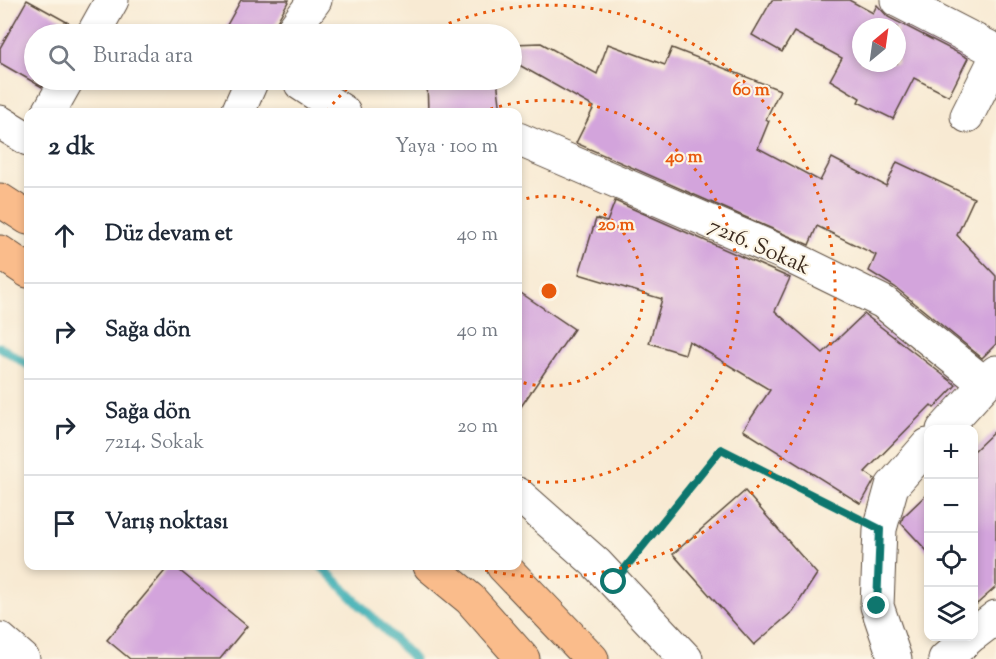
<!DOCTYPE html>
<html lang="tr">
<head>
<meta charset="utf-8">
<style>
	body { margin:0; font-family:"Sorts Mill Goudy",serif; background:#f6f6f7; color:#1f2937 }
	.controls { position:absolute; right:18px; bottom:18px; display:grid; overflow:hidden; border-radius:12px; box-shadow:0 3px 9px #0003 }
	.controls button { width:54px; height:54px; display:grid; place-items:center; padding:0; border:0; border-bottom:2px solid #e0e1e3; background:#fff; color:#1f2937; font:30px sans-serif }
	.compass { position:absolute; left:852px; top:18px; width:54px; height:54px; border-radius:50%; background:#fff; box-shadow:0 3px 9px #0003; rotate:29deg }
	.stop { position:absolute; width:18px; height:18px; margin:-14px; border:4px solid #0f766e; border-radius:50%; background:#fff }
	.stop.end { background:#0f766e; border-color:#fff; box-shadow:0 2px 6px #0008 }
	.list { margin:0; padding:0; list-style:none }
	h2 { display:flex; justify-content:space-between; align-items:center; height:78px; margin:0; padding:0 24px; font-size:26px }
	h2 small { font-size:20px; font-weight:400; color:#747a83 }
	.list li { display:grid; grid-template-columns:39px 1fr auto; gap:18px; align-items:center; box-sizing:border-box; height:96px; padding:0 24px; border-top:2px solid #e0e1e3 }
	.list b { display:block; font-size:22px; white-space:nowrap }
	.list p { margin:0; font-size:20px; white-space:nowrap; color:#747a83 }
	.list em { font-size:20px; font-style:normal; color:#747a83 }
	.icon { flex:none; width:33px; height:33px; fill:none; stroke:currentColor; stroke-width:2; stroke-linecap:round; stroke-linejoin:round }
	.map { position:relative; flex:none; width:996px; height:659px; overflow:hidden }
	.search { position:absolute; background:#fff; box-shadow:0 3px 9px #0003; left:24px; top:24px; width:498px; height:66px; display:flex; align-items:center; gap:15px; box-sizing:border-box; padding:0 21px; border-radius:33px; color:#747a83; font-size:22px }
	.panel { position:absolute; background:#fff; box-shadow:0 3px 9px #0003; left:24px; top:108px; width:498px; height:462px; border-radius:12px }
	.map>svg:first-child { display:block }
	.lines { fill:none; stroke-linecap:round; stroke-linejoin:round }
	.stream { stroke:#3fb0b6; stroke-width:9 }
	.building { fill:#d3a4dc; fill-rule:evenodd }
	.minor-casing { stroke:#574739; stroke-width:35 }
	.highway-casing { stroke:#574739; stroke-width:35 }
	.path { stroke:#574739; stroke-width:4; stroke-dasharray:1.5 4.5; stroke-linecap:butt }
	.minor { stroke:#fff; stroke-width:33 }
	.highway { stroke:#fabc8b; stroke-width:33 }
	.route { stroke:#0f766e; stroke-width:8 }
	.ring { fill:none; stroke:#e8590c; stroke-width:3; stroke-dasharray:3 6 }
	.labels { text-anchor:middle; stroke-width:4.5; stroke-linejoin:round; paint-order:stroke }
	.street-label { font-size:22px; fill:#3b2a1e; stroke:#fcf5e5 }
	.centre { fill:#e8590c; stroke:#fcf5e5; stroke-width:3 }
	.ring-label { font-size:18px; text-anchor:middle; font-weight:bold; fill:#e8590c; stroke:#fcf5e5; stroke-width:4.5; stroke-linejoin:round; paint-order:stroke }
</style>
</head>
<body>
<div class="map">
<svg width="996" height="659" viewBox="0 0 996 659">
	<rect width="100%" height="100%" fill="#fcf5e5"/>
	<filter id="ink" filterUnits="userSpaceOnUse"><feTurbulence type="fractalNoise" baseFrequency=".0167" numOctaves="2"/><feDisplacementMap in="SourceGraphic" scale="12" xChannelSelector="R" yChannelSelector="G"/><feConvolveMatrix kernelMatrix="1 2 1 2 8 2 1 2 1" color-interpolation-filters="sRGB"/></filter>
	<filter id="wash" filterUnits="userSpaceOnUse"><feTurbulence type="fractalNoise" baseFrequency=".008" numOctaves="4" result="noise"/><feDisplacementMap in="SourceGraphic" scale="24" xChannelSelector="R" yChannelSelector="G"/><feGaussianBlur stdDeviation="1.35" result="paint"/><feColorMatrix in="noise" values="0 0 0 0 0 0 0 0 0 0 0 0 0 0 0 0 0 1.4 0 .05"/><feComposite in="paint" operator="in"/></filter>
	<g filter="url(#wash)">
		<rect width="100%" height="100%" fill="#f8ead3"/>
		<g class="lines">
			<!-- stream -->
			<path class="stream" d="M0,347L28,365
				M321,566L414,659"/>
		</g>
		<g id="blocks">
			<!-- building -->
			<path class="building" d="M27,0L74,26V34H34V80H46L42,87L0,63V48Z
				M241,0H289L270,34H222Z
				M772,0H849L873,13L877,5L888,17L968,58L949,96L914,78L893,119L858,102L860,98L830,80L842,58L794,32L782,52L752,35ZM861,27H897V63H861Z
				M541,43L597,74L608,44L665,65L672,48L780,90L766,119L769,121L758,148L820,181L832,158L886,186L897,162L974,198L957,235L996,276V344L982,358L895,287L869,271L876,255L817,226L809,245L576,143L594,107L512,61V44Z
				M427,80H497L501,112H428Z
				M615,201L790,278L775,311L823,353L864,314L956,385L934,408L931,405L865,472L875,479L861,504L743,430L770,390L689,341L685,354L649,343L662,299L579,274L596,219L607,222Z
				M518,291L574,329L518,411Z
				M996,430V587L977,604L974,600V451Z
				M745,491L817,574L793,611L754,645L673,554Z
				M928,493V552L901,523L903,517Z
				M169,566H174L247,626L220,659H130L107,640Z"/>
		</g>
	</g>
	<g filter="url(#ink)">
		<use href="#blocks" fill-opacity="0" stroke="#574739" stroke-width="1.5"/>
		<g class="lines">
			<!-- minor casing -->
			<g class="minor-casing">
				<path id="minor" d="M897,0L996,51
					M93,34L112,0
					M290,34L315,0
					M301,84L344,112
					M49,112L67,80
					M238,112L252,80
					M967,116L996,58
					M0,122L28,139
					M518,139L783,253L883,302L984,383
					M943,430L996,372
					M518,494L596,563L686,659
					M974,634L996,617
					M0,639L23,659
					M895,659L877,606L880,529L892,486L928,445
					M945,659L971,636"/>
			</g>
			<!-- highway casing -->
			<g class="highway-casing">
				<path id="highway" d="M0,200L28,218
					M0,252L28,271
					M430,566L470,599L523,659
					M503,566L592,659"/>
			</g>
			<!-- path -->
			<path class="path" d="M633,558L721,449L852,515"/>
			<!-- minor -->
			<use href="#minor" class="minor"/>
			<!-- highway -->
			<use href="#highway" class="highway"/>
		</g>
	</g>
	<g class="lines" filter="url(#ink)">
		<!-- route -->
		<path class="route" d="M614,582L721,449L880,529L877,606"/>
	</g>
	<!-- distance rings -->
	<g class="ring">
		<path d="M518 201A95 95 0 1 1 518 381"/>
		<path d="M482 112A191 191 0 1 1 519 480"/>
		<path d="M327 111A286 286 0 0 1 356 80M424 34A286 286 0 1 1 470 566"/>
	</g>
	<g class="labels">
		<!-- street labels -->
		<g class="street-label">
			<text transform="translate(760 245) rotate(24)" y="8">7216. Sokak</text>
		</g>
	</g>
	<circle cx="549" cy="291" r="9" class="centre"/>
	<g class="ring-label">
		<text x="751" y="95">60 m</text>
		<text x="684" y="162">40 m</text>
		<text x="616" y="230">20 m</text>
	</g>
</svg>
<div class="controls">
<button>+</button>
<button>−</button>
<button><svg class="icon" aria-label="locate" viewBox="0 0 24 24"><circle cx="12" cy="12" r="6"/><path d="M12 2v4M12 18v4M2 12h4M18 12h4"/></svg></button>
<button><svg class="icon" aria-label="layers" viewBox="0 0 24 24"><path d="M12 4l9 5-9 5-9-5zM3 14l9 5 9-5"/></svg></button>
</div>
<svg class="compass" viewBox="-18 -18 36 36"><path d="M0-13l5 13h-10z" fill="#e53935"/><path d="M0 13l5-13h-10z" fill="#747a83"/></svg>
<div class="stop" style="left:614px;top:582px"></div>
<div class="stop end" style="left:877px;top:606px"></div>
<div class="search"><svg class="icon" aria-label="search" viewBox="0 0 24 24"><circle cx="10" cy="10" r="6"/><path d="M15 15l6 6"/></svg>Burada ara</div>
<section class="panel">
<h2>2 dk<small>Yaya · 100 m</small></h2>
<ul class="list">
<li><svg class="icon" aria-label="ahead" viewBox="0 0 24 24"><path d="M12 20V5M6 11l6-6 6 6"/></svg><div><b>Düz devam et</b></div><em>40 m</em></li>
<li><svg class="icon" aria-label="right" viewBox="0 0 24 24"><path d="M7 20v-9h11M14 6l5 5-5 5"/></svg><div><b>Sağa dön</b></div><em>40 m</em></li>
<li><svg class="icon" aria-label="right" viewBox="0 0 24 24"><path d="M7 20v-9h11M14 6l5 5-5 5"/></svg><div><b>Sağa dön</b><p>7214. Sokak</p></div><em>20 m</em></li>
<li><svg class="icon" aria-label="arrive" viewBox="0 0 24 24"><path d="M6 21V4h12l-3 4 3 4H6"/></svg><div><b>Varış noktası</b></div></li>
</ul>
</section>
</div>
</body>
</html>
